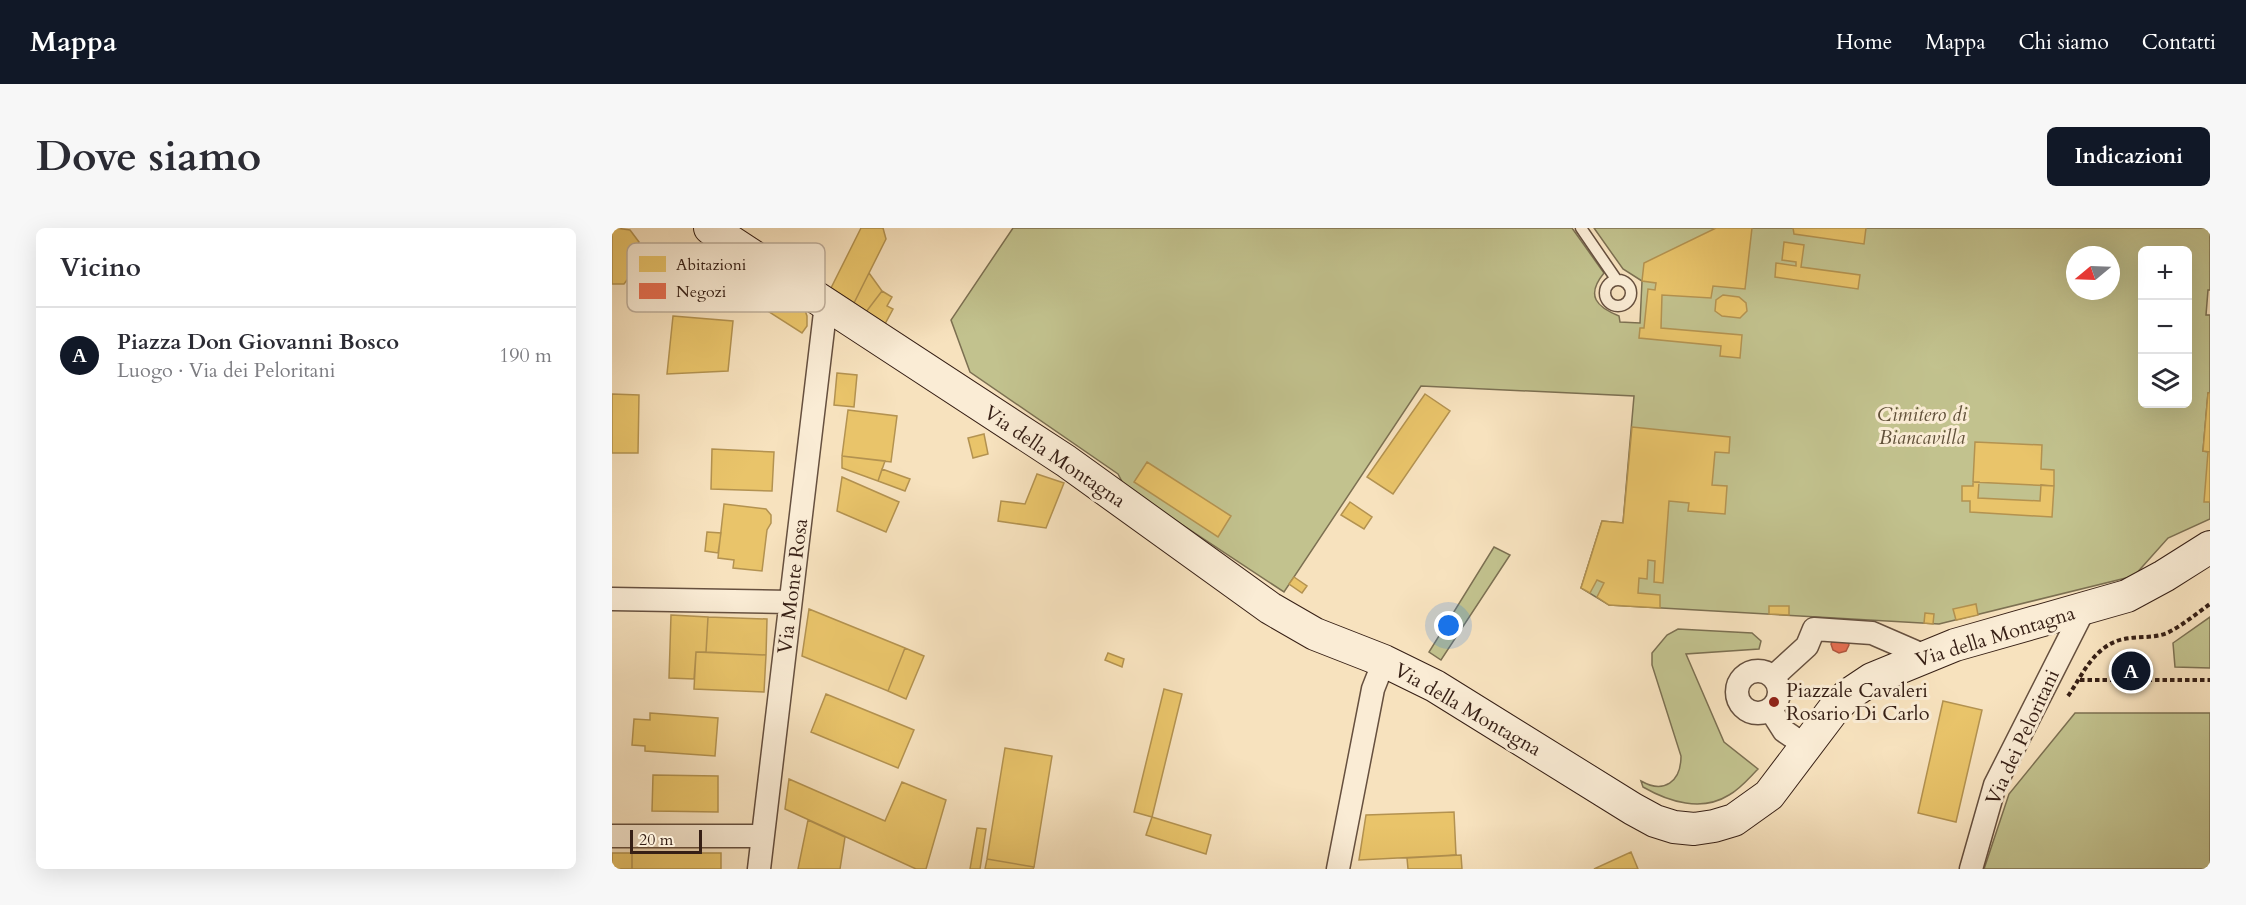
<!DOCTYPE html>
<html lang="it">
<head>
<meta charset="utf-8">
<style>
	body { margin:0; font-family:Cardo,serif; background:#f7f7f7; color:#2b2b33 }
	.controls { position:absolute; right:18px; top:18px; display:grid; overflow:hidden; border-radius:9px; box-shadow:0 6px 24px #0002 }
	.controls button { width:54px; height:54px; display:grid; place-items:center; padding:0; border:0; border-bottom:2px solid #e1e1e2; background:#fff; color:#2b2b33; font:30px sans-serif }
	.compass { position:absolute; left:1454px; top:18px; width:54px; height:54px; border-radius:50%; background:#fff; box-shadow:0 6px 24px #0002; rotate:251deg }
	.scale { position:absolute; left:18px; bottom:15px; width:72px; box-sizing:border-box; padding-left:6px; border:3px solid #361f15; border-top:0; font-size:16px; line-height:21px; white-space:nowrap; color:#361f15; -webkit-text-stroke:4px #faecd5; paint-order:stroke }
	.you { position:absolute; left:837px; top:398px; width:21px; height:21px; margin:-15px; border:4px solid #fff; border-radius:50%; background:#1a73e8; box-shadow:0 0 0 9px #1a73e833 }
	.badge { display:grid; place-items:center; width:39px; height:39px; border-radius:50%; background:#111827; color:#fff; font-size:20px; font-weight:700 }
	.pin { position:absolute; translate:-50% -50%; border:3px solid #fff; box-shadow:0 2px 6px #0006 }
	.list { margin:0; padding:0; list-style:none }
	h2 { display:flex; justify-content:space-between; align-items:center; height:78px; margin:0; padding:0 24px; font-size:26px }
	h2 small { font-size:20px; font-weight:400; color:#7c7c81 }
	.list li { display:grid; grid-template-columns:39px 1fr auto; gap:18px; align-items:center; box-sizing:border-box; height:96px; padding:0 24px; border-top:2px solid #e1e1e2 }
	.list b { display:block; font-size:22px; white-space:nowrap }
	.list p { margin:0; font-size:20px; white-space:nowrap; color:#7c7c81 }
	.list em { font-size:20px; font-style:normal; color:#7c7c81 }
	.icon { flex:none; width:33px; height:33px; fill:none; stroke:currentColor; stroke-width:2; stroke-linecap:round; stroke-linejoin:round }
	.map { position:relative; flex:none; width:1598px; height:641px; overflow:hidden; border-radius:9px }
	header { display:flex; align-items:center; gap:36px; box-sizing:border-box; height:84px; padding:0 30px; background:#111827; color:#fff }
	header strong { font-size:28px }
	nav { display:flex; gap:33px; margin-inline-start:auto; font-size:21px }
	.intro { display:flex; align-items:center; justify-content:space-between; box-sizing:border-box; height:144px; padding:0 36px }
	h1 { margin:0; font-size:42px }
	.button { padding:15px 27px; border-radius:9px; background:#111827; color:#fff; font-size:21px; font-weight:700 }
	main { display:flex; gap:36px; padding:0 36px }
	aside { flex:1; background:#fff; border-radius:9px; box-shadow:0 6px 24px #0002 }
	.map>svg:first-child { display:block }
	.green { fill:#c2c28e; stroke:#7c7052; stroke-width:1.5; fill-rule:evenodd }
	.homes { fill:#e9c46a; stroke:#b39250; stroke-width:1.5 }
	.shops { fill:#e76f51; stroke:#b2573f; stroke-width:1.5 }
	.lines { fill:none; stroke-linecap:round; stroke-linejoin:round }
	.lane-casing { stroke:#66503f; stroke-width:13 }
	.street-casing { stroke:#66503f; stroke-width:25 }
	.secondary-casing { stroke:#361f15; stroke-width:34 }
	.path { stroke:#361f15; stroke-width:4; stroke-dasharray:4.5 3; stroke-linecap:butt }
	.lane { stroke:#faecd5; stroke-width:10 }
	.street { stroke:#faecd5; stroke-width:22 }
	.secondary { stroke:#faecd5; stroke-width:32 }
	.poi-dot { fill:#8f2418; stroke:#faecd5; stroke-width:2 }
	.labels { text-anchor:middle; stroke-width:6; stroke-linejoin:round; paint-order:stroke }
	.park-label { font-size:20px; font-style:italic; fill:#605039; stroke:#faecd5 }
	.street-label { font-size:20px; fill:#361f15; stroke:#faecd5 }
	.poi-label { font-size:20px; fill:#361f15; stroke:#faecd5; text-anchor:start }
	.key { fill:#faecd5; stroke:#bfae9b; stroke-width:1.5 }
	.key-label { font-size:16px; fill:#361f15 }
</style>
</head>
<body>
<header>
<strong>Mappa</strong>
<nav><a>Home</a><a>Mappa</a><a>Chi siamo</a><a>Contatti</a></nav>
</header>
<div class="intro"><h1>Dove siamo</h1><a class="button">Indicazioni</a></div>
<main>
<aside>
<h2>Vicino<small></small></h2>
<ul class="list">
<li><span class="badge">A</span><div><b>Piazza Don Giovanni Bosco</b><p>Luogo · Via dei Peloritani</p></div><em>190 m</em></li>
</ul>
</aside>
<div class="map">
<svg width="1598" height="641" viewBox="0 0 1598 641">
	<rect width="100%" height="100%" fill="#f7e2be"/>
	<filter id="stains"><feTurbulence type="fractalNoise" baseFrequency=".00333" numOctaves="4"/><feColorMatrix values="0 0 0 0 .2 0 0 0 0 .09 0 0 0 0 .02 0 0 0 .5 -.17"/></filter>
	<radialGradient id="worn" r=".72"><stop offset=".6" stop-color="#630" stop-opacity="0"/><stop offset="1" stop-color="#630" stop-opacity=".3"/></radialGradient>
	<!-- green -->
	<path class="green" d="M401,0H960L992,45C973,68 985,79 1007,88L1008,94L1028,95L1030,53L1011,41L982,0H1598V62H1596L1594,87H1598V165H1596L1591,223L1598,224V291L1556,310L1522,348L1327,396L997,377L969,360L990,293L1011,295L1022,168L809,158L672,364L513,259L506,246L358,144L339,92ZM1530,22H1576V176H1530ZM1463,27H1499V63H1463Z
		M882,319L898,327L829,432L817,424Z
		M1598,389V440L1563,439L1561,415Z
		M1066,401L1140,405L1149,413L1147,421L1074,426L1112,514L1146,541C1137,550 1128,561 1117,567C1090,584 1057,574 1031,559L1029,553C1052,566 1069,554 1069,528L1040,437V425L1055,407Z
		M1463,485H1598V641H1372L1397,566Z"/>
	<!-- homes -->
	<path class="homes" d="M4,0L18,2L27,14L21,44L12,56H0V3Z
		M249,0H271L274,11L242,75L219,60Z
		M1104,0H1140L1133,61L1101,58L1099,70L1050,67L1049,100L1130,107L1128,130L1108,128L1109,118L1027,110L1028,100H1032L1036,61L1043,62L1044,55L1030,53L1032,35Z
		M1181,0H1254L1252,16L1182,6Z
		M1172,14L1192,17L1189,39L1248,47L1246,61L1163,49L1164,35L1184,38V34L1170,32Z
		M120,31L191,77L195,88V98L190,105L107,52Z
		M257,45L270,63L254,84L242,75Z
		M270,63L280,69L275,78L281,81L273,96L254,84Z
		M1111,67L1127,69L1134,75L1135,83L1128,90L1110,88L1103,83L1104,72Z
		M61,88L121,93L116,143L55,146Z
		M225,145L245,147L242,179L222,177Z
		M1596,165H1598V224L1591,223Z
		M0,166L27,167L26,225H0Z
		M813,166L838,183L781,266L755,249Z
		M236,182L285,188L279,234L230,228Z
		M1020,199L1118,209L1117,225L1103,224L1100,257L1115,258L1113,286L1076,283L1077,275L1057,273L1051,355L1042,354L1043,333L1036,332L1035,351L1027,350L1026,365L1048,367V380L997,377L985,369L992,355L985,352L978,365L969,360L990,293L1011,295Z
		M372,206L376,226L361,230L356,210Z
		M1363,214L1430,217L1429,241L1442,242V258L1361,254Z
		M100,221L162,224L160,263L99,261Z
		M1596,224H1598V274H1592Z
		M230,228L273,233L266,253L230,240Z
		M535,234L619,288L606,309L522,254Z
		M270,241L298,251L293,263L266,253Z
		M425,246L452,255L434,300L386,293L389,273L413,276Z
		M230,249L287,274L274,304L225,283Z
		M1361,254H1367L1366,270L1428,273L1429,257L1442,258L1440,289L1358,284V273H1350V258H1361Z
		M738,274L760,289L752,301L729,287Z
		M112,276L154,281L159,287V295L155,302L150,343L121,340L122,332L106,330Z
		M95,304L109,305L106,325L93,323Z
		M682,349L695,358L690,365L677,356Z
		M1364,376L1366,387L1344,392L1341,381Z
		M1157,378H1177V387L1157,386Z
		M197,381L293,420L276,463L190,428Z
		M1313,385L1322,386L1321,396L1312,395Z
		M59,387L96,389L94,424H84L82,451L57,450Z
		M96,389L155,391L154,427L94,424Z
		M293,420L312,428L294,471L276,463Z
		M84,424L154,427L152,464L82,461Z
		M496,425L512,431L510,439L493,432Z
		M552,461L570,466L540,589L522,584Z
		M214,466L302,502L286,540L199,504Z
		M1331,473L1370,482L1344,594L1306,585Z
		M38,485L106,490L103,528L33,523V518L20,517L22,491L38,492Z
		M393,520L440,528L422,639L375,631Z
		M41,547L106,548V584L40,583Z
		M177,551L273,593L290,554L334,572L314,641H304L173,581Z
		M842,584L844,627L747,632L754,587Z
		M540,589L599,607L594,626L534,607Z
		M196,592L233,609L228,641H186Z
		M365,600L374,601L368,641H358Z
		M1019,624L1026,641H982Z
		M0,625H20V641H0Z
		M20,625H109V641H20Z
		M849,627L850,641H796L795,630Z
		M375,631L422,639L421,641H373Z"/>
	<!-- shops -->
	<path class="shops" d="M1222,410H1235L1237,417L1234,423L1227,425L1221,422L1219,416Z"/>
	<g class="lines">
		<!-- lane casing -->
		<g class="lane-casing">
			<path id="lane" d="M969,0L1004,51
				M993 65a13 13 0 1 1 26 0a13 13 0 1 1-26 0Z"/>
		</g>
		<!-- street casing -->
		<g class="street-casing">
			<path id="street" d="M0,371L178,374
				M1125 464a21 21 0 1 1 42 0a21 21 0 1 1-42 0Z
				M1161,449L1195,418L1202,401L1260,405L1313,428
				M1158,481L1172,503L1194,518
				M0,608H150
				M147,641L214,76
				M726,641L761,461L772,433
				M1359,641L1383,557L1472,381"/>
		</g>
		<!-- secondary casing -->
		<g class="secondary-casing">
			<path id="secondary" d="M98,0L454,233L658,380L703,406L772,433L823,458L1021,581L1043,593L1062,599L1082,601L1102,598L1122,592L1157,567L1222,481L1236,467L1260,451L1343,417L1515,368L1552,348L1598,319"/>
		</g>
		<!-- path -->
		<path class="path" d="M1468,452H1598
			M1456,468C1468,451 1475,433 1492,420C1513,404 1535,413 1555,405C1570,398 1585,385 1598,376"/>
		<!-- lane -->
		<use href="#lane" class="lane"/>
		<!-- street -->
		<use href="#street" class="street"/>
		<!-- secondary -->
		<use href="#secondary" class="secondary"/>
	</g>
	<!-- markers -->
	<circle class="poi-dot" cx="1162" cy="474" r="6"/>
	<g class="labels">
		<!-- park labels -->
		<g class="park-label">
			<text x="1310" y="193">Cimitero di<tspan x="1310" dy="23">Biancavilla</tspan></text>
		</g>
		<!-- street labels -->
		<g class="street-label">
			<text transform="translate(443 228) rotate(34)" y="7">Via della Montagna</text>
			<text transform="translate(180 358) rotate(-83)" y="7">Via Monte Rosa</text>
			<text transform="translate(1383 408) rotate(-17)" y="7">Via della Montagna</text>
			<text transform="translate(856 481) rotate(30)" y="7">Via della Montagna</text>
			<text transform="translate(1410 509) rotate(-65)" y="7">Via dei Peloritani</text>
		</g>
		<!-- poi labels -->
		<g class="poi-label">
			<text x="1174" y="469">Piazzale Cavaleri<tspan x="1174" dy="23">Rosario Di Carlo</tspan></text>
		</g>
	</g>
	<!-- legend -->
	<rect x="15" y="15" width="198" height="69" rx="9" class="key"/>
	<rect x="27" y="28" width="27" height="16" fill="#e9c46a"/>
	<rect x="27" y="55" width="27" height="16" fill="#e76f51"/>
	<g class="key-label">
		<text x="64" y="42">Abitazioni</text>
		<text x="64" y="69">Negozi</text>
	</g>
	<rect width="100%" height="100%" filter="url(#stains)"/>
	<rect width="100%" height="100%" fill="url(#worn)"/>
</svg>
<div class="controls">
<button>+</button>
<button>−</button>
<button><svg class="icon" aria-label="layers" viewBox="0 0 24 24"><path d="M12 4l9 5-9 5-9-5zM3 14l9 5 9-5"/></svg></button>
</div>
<svg class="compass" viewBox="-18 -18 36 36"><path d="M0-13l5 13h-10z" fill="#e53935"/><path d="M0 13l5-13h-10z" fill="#7c7c81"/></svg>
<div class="scale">20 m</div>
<div class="you"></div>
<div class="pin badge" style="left:1519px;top:443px">A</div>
</div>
</main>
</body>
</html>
